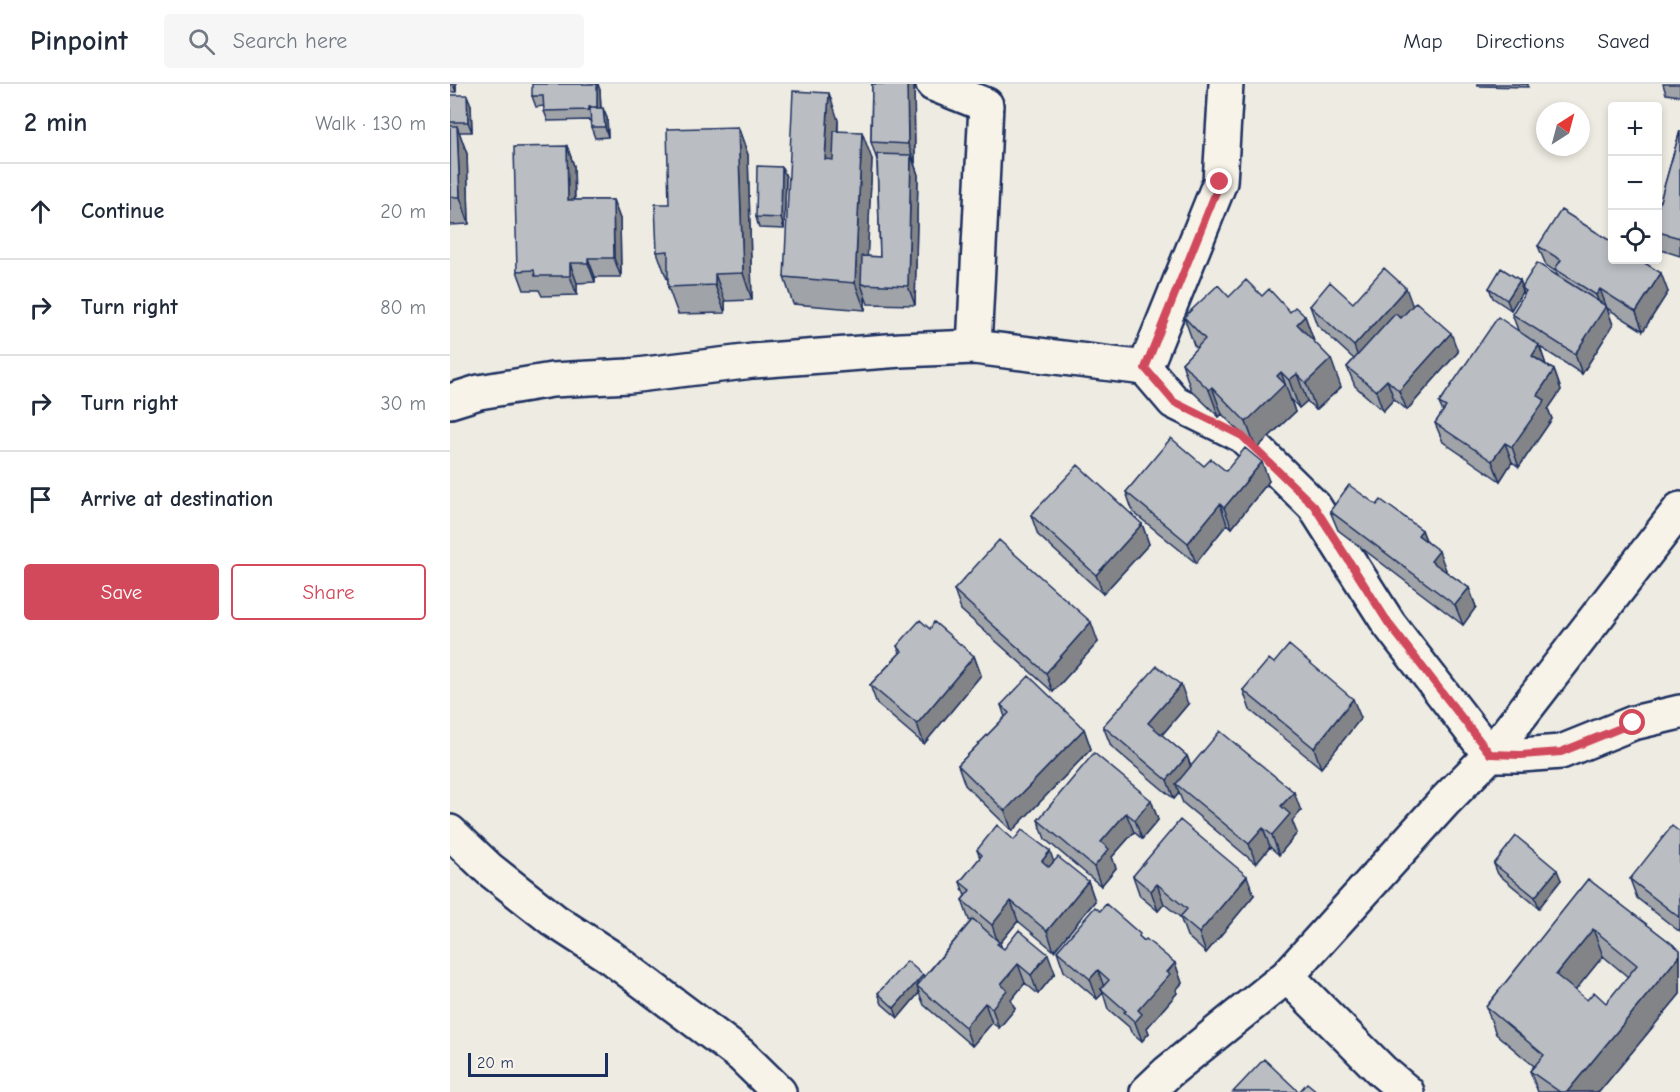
<!DOCTYPE html>
<html lang="en">
<head>
<meta charset="utf-8">
<style>
	body { margin:0; font-family:"Comic Neue",sans-serif; background:#f6f6f7; color:#1f2937 }
	.controls { position:absolute; right:18px; top:18px; display:grid; overflow:hidden; border-radius:6px; box-shadow:0 3px 9px #0003 }
	.controls button { width:54px; height:54px; display:grid; place-items:center; padding:0; border:0; border-bottom:2px solid #e0e1e3; background:#fff; color:#1f2937; font:30px sans-serif }
	.compass { position:absolute; left:1086px; top:18px; width:54px; height:54px; border-radius:50%; background:#fff; box-shadow:0 3px 9px #0003; rotate:36deg }
	.scale { position:absolute; left:18px; bottom:15px; width:140px; box-sizing:border-box; padding-left:6px; border:3px solid #1b2f5e; border-top:0; font-size:16px; line-height:21px; white-space:nowrap; color:#1b2f5e; -webkit-text-stroke:4px #f7f3e8; paint-order:stroke }
	.stop { position:absolute; width:18px; height:18px; margin:-14px; border:4px solid #d1495b; border-radius:50%; background:#fff }
	.stop.end { background:#d1495b; border-color:#fff; box-shadow:0 2px 6px #0008 }
	.list { margin:0; padding:0; list-style:none }
	h2 { display:flex; justify-content:space-between; align-items:center; height:78px; margin:0; padding:0 24px; font-size:26px }
	h2 small { font-size:20px; font-weight:400; color:#747a83 }
	.list li { display:grid; grid-template-columns:39px 1fr auto; gap:18px; align-items:center; box-sizing:border-box; height:96px; padding:0 24px; border-top:2px solid #e0e1e3 }
	.list b { display:block; font-size:22px; white-space:nowrap }
	.list em { font-size:20px; font-style:normal; color:#747a83 }
	.actions { display:flex; gap:12px; padding:18px 24px }
	.actions a { flex:1; padding:14px 0; border:2px solid #d1495b; border-radius:6px; text-align:center; font-size:21px; color:#d1495b }
	.actions .main { background:#d1495b; color:#fff }
	.icon { flex:none; width:33px; height:33px; fill:none; stroke:currentColor; stroke-width:2; stroke-linecap:round; stroke-linejoin:round }
	.map { position:relative; flex:none; width:1230px; height:1008px; overflow:hidden }
	header { display:flex; align-items:center; gap:36px; box-sizing:border-box; height:84px; padding:0 30px; background:#fff; border-bottom:2px solid #e0e1e3 }
	header strong { font-size:28px }
	nav { display:flex; gap:33px; margin-inline-start:auto; font-size:21px }
	.search { width:420px; height:54px; background:#f6f6f7; display:flex; align-items:center; gap:15px; box-sizing:border-box; padding:0 21px; border-radius:6px; color:#747a83; font-size:22px }
	main { display:flex }
	aside { flex:1; background:#fff }
	.map>svg:first-child { display:block }
	.lines { fill:none; stroke-linecap:round; stroke-linejoin:round }
	.street-casing { stroke:#1b2f5e; stroke-width:38 }
	.street { stroke:#f7f3e8; stroke-width:33 }
	.wall { fill:#a0a3a7; stroke:#1b2f5e; stroke-width:1.5; fill-rule:evenodd }
	.shaded-wall { fill:#828488; stroke:#1b2f5e; stroke-width:1.5 }
	.building { fill:#babdc2; stroke:#1b2f5e; stroke-width:1.5; fill-rule:evenodd }
	.route { stroke:#d1495b; stroke-width:8 }
</style>
</head>
<body>
<header>
<strong>Pinpoint</strong>
<div class="search"><svg class="icon" aria-label="search" viewBox="0 0 24 24"><circle cx="10" cy="10" r="6"/><path d="M15 15l6 6"/></svg>Search here</div>
<nav><a>Map</a><a>Directions</a><a>Saved</a></nav>
</header>
<main>
<aside>
<h2>2 min<small>Walk · 130 m</small></h2>
<ul class="list">
<li><svg class="icon" aria-label="ahead" viewBox="0 0 24 24"><path d="M12 20V5M6 11l6-6 6 6"/></svg><div><b>Continue</b></div><em>20 m</em></li>
<li><svg class="icon" aria-label="right" viewBox="0 0 24 24"><path d="M7 20v-9h11M14 6l5 5-5 5"/></svg><div><b>Turn right</b></div><em>80 m</em></li>
<li><svg class="icon" aria-label="right" viewBox="0 0 24 24"><path d="M7 20v-9h11M14 6l5 5-5 5"/></svg><div><b>Turn right</b></div><em>30 m</em></li>
<li><svg class="icon" aria-label="arrive" viewBox="0 0 24 24"><path d="M6 21V4h12l-3 4 3 4H6"/></svg><div><b>Arrive at destination</b></div></li>
</ul>
<div class="actions"><a class="main">Save</a><a>Share</a></div>
</aside>
<div class="map">
<svg width="1230" height="1008" viewBox="0 0 1230 1008">
	<rect width="100%" height="100%" fill="#eeebe2"/>
	<filter id="ink" filterUnits="userSpaceOnUse"><feTurbulence type="fractalNoise" baseFrequency=".0167" numOctaves="2"/><feDisplacementMap in="SourceGraphic" scale="12" xChannelSelector="R" yChannelSelector="G"/><feConvolveMatrix kernelMatrix="1 2 1 2 8 2 1 2 1" color-interpolation-filters="sRGB"/></filter>
	<g filter="url(#ink)">
		<g class="lines">
			<!-- street casing -->
			<g class="street-casing">
				<path id="street" d="M483,0L536,21L524,263
					M695,284L770,98L776,0
					M0,317L29,308L102,296L179,292L303,277L451,266L524,263L695,284L724,318L793,352L864,422L939,540L1040,671H1071L1111,668L1183,639L1230,628
					M0,748L39,785L105,837L159,872L291,971L329,1008
					M837,892L932,987L957,1008
					M697,1008L718,988L837,892L994,718L1040,671L1230,425"/>
			</g>
			<!-- street -->
			<use href="#street" class="street"/>
		</g>
		<!-- wall -->
		<path class="wall" d="M0,0H6V8H0Z
			M422,0H464L465,79H464L468,91L465,221L418,220L415,212V226L343,220L334,193L388,36V47L422,75L417,172L430,173L427,76L421,58Z
			M1027,0H1078V3L1028,2Z
			M1213,0H1230V12L1216,10Z
			M150,6L151,24L157,34L158,53L145,54L141,43L140,36L98,37L94,27V22L86,23L82,12Z
			M0,11L21,21L22,48H9L17,70L19,140L0,141Z
			M288,43L298,71L302,216L275,217V229L228,230L218,203V195H217L207,168L219,120Z
			M1230,47V172L1208,165V124Z
			M117,62L124,82L125,116H163L170,135L171,193H145V198L127,199V211L92,212L89,206H74L67,187Z
			M332,83L336,93L334,145L309,144L306,133Z
			M1088,162L1218,208L1193,247L1157,224L1163,241L1132,290L1090,263L1096,281L1104,286L1111,306L1098,325L1102,335L1069,383L1062,378L1050,397L993,358L985,339L993,328L989,319L1068,246L1062,230L1074,212L1072,208L1061,226L1043,214L1039,204L1070,196L1072,202L1107,191L1106,188L1096,181Z
			M812,212L840,228L855,232L864,258L891,303L866,326L857,317L849,324L841,315L845,328L806,365L772,330L769,333L741,306L732,279L747,264L744,261L734,233L779,213Z
			M903,219L962,221L1008,268L957,326L944,315L933,327L905,302L897,283L904,275L867,241L860,222Z
			M754,382L819,397L782,444L777,440L746,479L683,428L676,408Z
			M927,421L972,446L976,456L996,486L995,487L1019,504L1026,523L1013,541L888,446L880,427Z
			M581,431L692,440L699,460L653,510L588,451Z
			M504,506L648,558L603,608L511,526Z
			M480,545L524,572L531,591L474,660L427,620L420,601L450,569L447,562Z
			M793,606L911,634L871,684L800,626Z
			M738,620L712,651L737,672L741,682L851,727L842,737L847,749L829,771L820,763L806,780L733,719L729,709L724,715L661,662L653,642Z
			M551,621L634,645L641,665L562,747L515,701L508,681L555,633Z
			M701,716L708,736L692,755L684,748L662,773L666,784L651,802L595,755L588,736Z
			M1230,748V848L1187,814L1180,795Z
			M564,756L638,797L645,817L604,867L568,837L550,859L551,863L554,865L605,889L588,910L575,899L561,916L565,925L549,944L542,939L522,962L474,921L469,909L448,934L432,920L428,909L473,891L474,893L521,837L519,836L512,816L515,812L510,798L530,774L527,766Z
			M1044,780L1111,796L1089,824L1048,790Z
			M683,792L804,811L756,869L737,852L730,833L714,820L708,827L690,812Z
			M1138,795L1230,866V910L1149,1008H1088L1080,987L1084,982L1046,950L1036,923ZM1153,872L1178,893L1156,919L1137,916L1125,906Z
			M650,827L692,855L725,879L732,899L726,906L727,909L697,944L699,949L692,957L681,948L679,943L658,925L653,909L647,915L614,887L607,867Z"/>
		<!-- shaded-wall -->
		<path class="shaded-wall" d="M3,0H6V8Z
			M147,0H148L150,6L151,33L147,23Z
			M457,0H464L465,79L458,60Z
			M379,9L388,36L385,102L375,75Z
			M17,11L21,21L22,48L18,38Z
			M153,24L157,34L158,53L155,43Z
			M7,42L17,70L19,140L10,113Z
			M288,43L298,71L302,216L293,189Z
			M412,48L422,75L416,201L411,200L415,212V226L405,199Z
			M117,62L124,82L125,136L118,116Z
			M461,71L468,91L465,221L458,202Z
			M332,83L336,93L334,145L331,134Z
			M163,116L170,135L171,193L164,174Z
			M138,174L145,193V198L138,179Z
			M120,179L127,199V211L120,192Z
			M1211,189L1218,208L1193,247L1186,228Z
			M265,190L275,217V229L265,201Z
			M1070,196L1073,206L1071,204L1072,208L1061,226L1057,216Z
			M956,204L963,223L911,281L904,262Z
			M1150,205L1163,241L1132,290L1125,270L1152,227L1146,211Z
			M855,232L865,260L847,240Z
			M1001,249L1008,268L957,326L949,307Z
			M1089,261L1096,281L1082,272Z
			M881,275L891,303L866,326L856,299Z
			M1104,286L1111,306L1098,325L1102,335L1069,383L1062,363L1087,311Z
			M831,288L845,328L806,365L796,338L827,292Z
			M847,290L857,317L849,324L839,296Z
			M937,296L944,315L933,327L926,307Z
			M762,303L772,330L769,333L759,306Z
			M1055,359L1062,378L1050,397L1042,377Z
			M812,378L819,397L782,444L774,424Z
			M770,420L777,440L746,479L738,459Z
			M692,440L699,460L653,510L646,491Z
			M972,446L979,465L968,451Z
			M989,467L996,486L988,496L981,477Z
			M1019,504L1026,523L1013,541L1005,521Z
			M641,538L648,558L603,608L596,589Z
			M524,572L531,591L474,660L467,640Z
			M731,601L738,620L705,659L698,639Z
			M903,615L911,634L871,684L864,664Z
			M634,645L641,665L562,747L555,727Z
			M737,672L744,692L726,700L729,709L724,715L717,696Z
			M844,708L851,727L842,737L847,749L829,771L822,751L831,722Z
			M701,716L708,736L692,755L685,736Z
			M676,729L684,748L662,773L666,784L651,802L644,783L651,758Z
			M813,744L820,763L806,780L799,760Z
			M600,767L607,787L599,796L592,777Z
			M1107,786L1111,796L1089,824L1085,813Z
			M797,792L804,811L756,869L749,849Z
			M638,797L645,817L604,867L597,847Z
			M707,800L714,820L708,827L701,807Z
			M561,817L568,837L550,859L556,877L547,860L548,859L542,841Z
			M1143,845L1153,872L1116,918L1106,891Z
			M598,870L605,889L588,910L581,891Z
			M1230,871V910L1149,1008H1117Z
			M725,879L732,899L726,906L727,909L697,944L699,949L692,957L685,938L688,926Z
			M568,880L575,899L561,916L565,925L549,944L542,924L551,900Z
			M648,886L655,906L651,905L653,909L647,915L640,895Z
			M473,891L477,901L467,902L469,909L448,934L444,924Z
			M535,919L542,939L522,962L515,943Z"/>
		<!-- building -->
		<path class="building" d="M82,0H147V23H139V26L94,27L93,12H82Z
			M422,0H457L458,60L421,58Z
			M343,7L379,9L375,75L383,76L384,47L412,48L405,199L334,193Z
			M0,11H17L18,38H0Z
			M140,24H153L155,43H141Z
			M0,42H7L10,113H0Z
			M288,43L293,189L265,190V201L218,203V167L207,168L205,120H219L217,45Z
			M1230,47V154L1208,148V124Z
			M117,62L118,116H163L164,174H138V179H120V192H85L84,186L67,187L64,63Z
			M427,70L461,71L458,202L411,200L412,172L430,173Z
			M307,82L332,83L331,134L306,133Z
			M1111,126L1162,158V176H1190L1211,189L1186,228L1150,205L1146,211L1105,185L1111,176L1088,162Z
			M1087,179L1156,222L1125,270L1062,230L1076,207L1071,204Z
			M934,184L956,204L904,262L860,222L880,198L903,219Z
			M1051,184L1070,196L1057,216L1039,204Z
			M796,196L812,212L819,205L840,228L845,223L855,232L847,240L881,275L856,299L847,290L839,296L831,288L827,292L835,300L796,338L762,303L759,306L732,279L755,255L734,233L768,201L779,213Z
			M966,218L1001,249L949,307L937,296L926,307L897,283L945,230L951,234Z
			M1048,233L1089,261L1082,272L1104,286L1087,311L1095,316L1062,363L1055,359L1042,377L985,339L996,323L989,319Z
			M721,354L754,382L761,375L776,387L795,364L812,378L774,424L770,420L738,459L676,408Z
			M628,381L692,440L646,491L581,431Z
			M899,401L927,421L931,416L972,446L968,451L989,467L981,477L1019,504L1005,521L880,427Z
			M549,456L641,538L596,589L504,506Z
			M470,536L480,545L484,538L524,572L467,640L420,601L452,567L447,562Z
			M839,561L903,615L864,664L793,606L819,575L824,579Z
			M707,582L731,601L698,639L737,672L717,696L653,642Z
			M579,592L634,645L555,727L508,681L559,629L551,621Z
			M770,647L844,708L831,722L840,730L822,751L813,744L799,760L726,700Z
			M644,669L701,716L685,736L676,729L651,758L659,765L644,783L588,736Z
			M730,736L797,792L749,849L730,833L737,825L707,800L701,807L683,792Z
			M547,741L564,756L572,746L600,767L592,777L599,783L608,773L638,797L597,847L561,817L542,841L512,816L520,806L510,798L532,771L527,766Z
			M1222,742L1230,748V834L1180,795Z
			M1066,752L1107,786L1085,813L1044,780Z
			M1138,795L1230,866V871L1117,1008H1110L1080,987L1094,971L1036,923ZM1143,845L1187,881L1156,919L1144,908L1137,916L1106,891Z
			M656,820L690,850L689,852L694,857L696,855L725,879L717,888L720,890L688,926L692,930L685,938L674,928L676,927L651,905L659,896L648,886L640,895L607,867L645,823L650,827Z
			M523,835L549,858L547,860L554,865L569,846L598,870L581,891L568,880L551,900L557,906L542,924L535,919L515,943L467,902Z
			M457,877L473,891L444,924L428,909Z
			M814,975L849,1008L857,999L868,1008H783Z"/>
	</g>
	<g class="lines" filter="url(#ink)">
		<!-- route -->
		<path class="route" d="M770,98L695,284L724,318L792,352L864,422L939,540L1040,670L1071,671L1111,668L1183,639"/>
	</g>
</svg>
<div class="controls">
<button>+</button>
<button>−</button>
<button><svg class="icon" aria-label="locate" viewBox="0 0 24 24"><circle cx="12" cy="12" r="6"/><path d="M12 2v4M12 18v4M2 12h4M18 12h4"/></svg></button>
</div>
<svg class="compass" viewBox="-18 -18 36 36"><path d="M0-13l5 13h-10z" fill="#e53935"/><path d="M0 13l5-13h-10z" fill="#747a83"/></svg>
<div class="scale">20 m</div>
<div class="stop" style="left:1183px;top:639px"></div>
<div class="stop end" style="left:770px;top:98px"></div>
</div>
</main>
</body>
</html>
